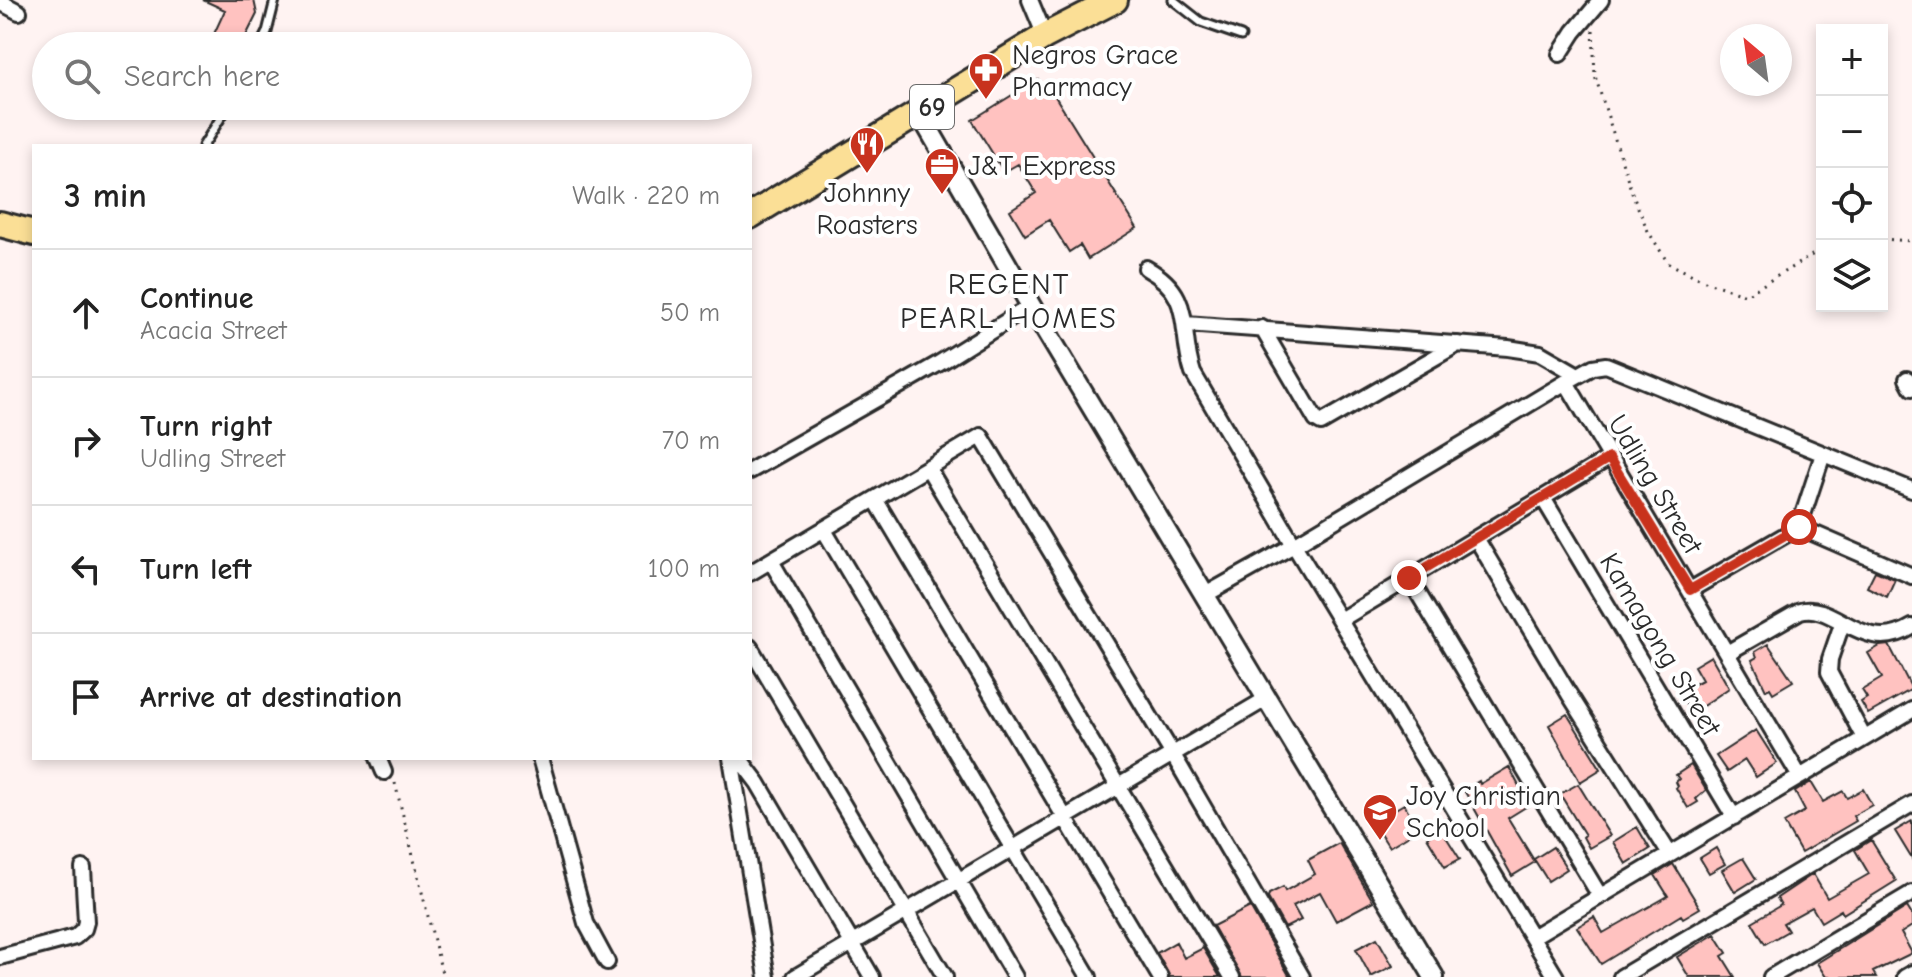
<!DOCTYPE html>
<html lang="en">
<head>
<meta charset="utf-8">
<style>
	body { margin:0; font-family:"Comic Neue",sans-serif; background:#f2f2f2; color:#222 }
	.controls { position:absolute; right:24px; top:24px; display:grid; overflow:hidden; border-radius:0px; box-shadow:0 4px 12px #0003 }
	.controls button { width:72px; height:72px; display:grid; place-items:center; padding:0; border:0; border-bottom:2px solid #e0e0e0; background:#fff; color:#222; font:40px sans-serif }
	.compass { position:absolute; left:1720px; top:24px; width:72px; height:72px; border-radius:50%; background:#fff; box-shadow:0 4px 12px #0003; rotate:331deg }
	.stop { position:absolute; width:24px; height:24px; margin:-18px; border:6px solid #c8321e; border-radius:50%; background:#fff }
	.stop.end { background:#c8321e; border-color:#fff; box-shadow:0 2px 8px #0008 }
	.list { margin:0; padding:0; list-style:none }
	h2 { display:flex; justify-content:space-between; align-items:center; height:104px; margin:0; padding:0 32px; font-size:34px }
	h2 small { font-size:26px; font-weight:400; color:#767676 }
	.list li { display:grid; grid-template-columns:52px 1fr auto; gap:24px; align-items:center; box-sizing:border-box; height:128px; padding:0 32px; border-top:2px solid #e0e0e0 }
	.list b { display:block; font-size:30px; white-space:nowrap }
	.list p { margin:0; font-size:26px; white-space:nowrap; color:#767676 }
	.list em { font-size:26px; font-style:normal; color:#767676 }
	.icon { flex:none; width:44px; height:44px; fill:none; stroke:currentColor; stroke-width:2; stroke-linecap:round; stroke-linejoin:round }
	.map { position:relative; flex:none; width:1912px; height:977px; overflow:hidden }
	.search { position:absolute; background:#fff; box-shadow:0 4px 12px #0003; left:32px; top:32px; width:720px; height:88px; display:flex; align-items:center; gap:20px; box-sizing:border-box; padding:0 28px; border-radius:44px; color:#767676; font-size:30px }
	.panel { position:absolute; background:#fff; box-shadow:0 4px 12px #0003; left:32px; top:144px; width:720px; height:616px; border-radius:0px }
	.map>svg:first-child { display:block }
	.building { fill:#ffc2c0; stroke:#2b2b2b; stroke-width:2 }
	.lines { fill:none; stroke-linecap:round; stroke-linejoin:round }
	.service-casing { stroke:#2b2b2b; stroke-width:13 }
	.minor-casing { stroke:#2b2b2b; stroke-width:20 }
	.tertiary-casing { stroke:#2b2b2b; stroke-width:24 }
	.primary-casing { stroke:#2b2b2b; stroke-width:30 }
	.path { stroke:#2b2b2b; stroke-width:3; stroke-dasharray:2 6; stroke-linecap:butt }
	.service { stroke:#fff; stroke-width:7 }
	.minor { stroke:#fff; stroke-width:14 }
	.tertiary { stroke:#fff; stroke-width:18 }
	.primary { stroke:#fbdf96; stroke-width:24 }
	.route { stroke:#c8321e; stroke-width:10 }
	.labels { text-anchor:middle; stroke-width:8; stroke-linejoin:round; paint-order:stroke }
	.shield { fill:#fff; stroke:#6b6b6b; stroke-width:2 }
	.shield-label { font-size:26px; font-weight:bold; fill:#2b2b2b }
	.poi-label { font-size:28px; fill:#2b2b2b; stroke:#fff; text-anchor:start }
	.street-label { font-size:28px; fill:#2b2b2b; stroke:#fff }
	.neighbourhood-label { font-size:30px; letter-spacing:2px; fill:#2b2b2b; stroke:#fff }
</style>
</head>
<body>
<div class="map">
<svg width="1912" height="977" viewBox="0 0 1912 977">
	<rect width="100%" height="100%" fill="#fff3f2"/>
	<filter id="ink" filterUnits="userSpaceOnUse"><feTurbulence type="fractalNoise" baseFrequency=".0125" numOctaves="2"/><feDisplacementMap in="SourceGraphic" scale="16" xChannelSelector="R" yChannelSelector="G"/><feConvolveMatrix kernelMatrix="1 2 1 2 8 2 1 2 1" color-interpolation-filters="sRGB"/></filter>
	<g filter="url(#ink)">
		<!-- building -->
		<path class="building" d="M203,0H254L257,14L241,46H229L213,36L225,10Z
			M1038,79L1044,88L1048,85L1137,228L1088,259L1080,245L1069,252L1049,220L1025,235L1010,210L1036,193L1018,164L1004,172L972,120Z
			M1875,571L1895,579L1887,597L1867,587Z
			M1768,644L1793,681L1773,693L1770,688L1766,690L1752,660L1757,657L1755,652Z
			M1889,645L1912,689L1868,714L1861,702L1867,698L1862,690L1882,678L1868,653L1880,646Z
			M1711,656L1729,688L1691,714L1680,692L1702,680L1694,666Z
			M1567,714L1601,769L1580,782L1549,725Z
			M1756,730L1777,763L1756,777L1745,760L1727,772L1716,756Z
			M1691,765L1706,790L1696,799L1698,802L1688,808L1676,788L1678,786L1676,782L1679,779L1676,775Z
			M1509,767L1529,805L1508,818L1535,862L1512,876L1464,790L1479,781L1480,784Z
			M1811,782L1823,802L1843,791L1847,798L1863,789L1872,805L1853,816L1856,821L1801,853L1784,823L1805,811L1795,792Z
			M1578,784L1610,836L1589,848L1583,837L1585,835L1560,794Z
			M1404,804L1419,829L1389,847L1373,822Z
			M1912,821V859L1895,831Z
			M1637,827L1650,849L1626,864L1613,842Z
			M1441,829L1460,859L1445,867L1427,837Z
			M1871,840L1896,881L1843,914L1841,910L1821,922L1812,907L1783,923L1788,931L1765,944L1752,922L1781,905L1777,898L1813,874L1827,898L1869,874L1855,850Z
			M1339,843L1373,901L1336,921L1320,892L1293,906L1301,920L1285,928L1268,898L1269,894L1283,887L1285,891L1315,874L1308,860Z
			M1553,847L1567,869L1548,881L1534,859Z
			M1716,848L1725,864L1709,873L1700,858Z
			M1743,858L1756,879L1735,892L1722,870Z
			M1673,864L1700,908L1683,918L1681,915L1601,964L1577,927L1594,917L1603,933L1668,896L1655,875Z
			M1250,907L1290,977H1242L1213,926Z
			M1907,907L1912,915V926L1901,933L1912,953L1873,972L1876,977H1826L1817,963Z
			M1715,934L1727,953L1722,956L1735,977H1689L1677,957Z
			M1377,938L1393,966L1371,977L1356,949Z
			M1176,942L1184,958L1203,948L1220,977H1170L1157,953Z"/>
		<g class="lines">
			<!-- service casing -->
			<g class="service-casing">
				<path id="service" d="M1173,0L1201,22L1241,36
					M260,46L267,32L275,0
					M203,146L228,106"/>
			</g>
			<!-- minor casing -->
			<g class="minor-casing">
				<path id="minor" d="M1030,0L1045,36
					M0,2L19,12
					M1560,54L1574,32L1601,0
					M1146,268C1196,296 1178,328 1193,373L1294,545L1556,977
					M1186,324L1508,348L1540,353L1578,375
					M1262,328L1316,420L1321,423L1458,344
					M1907,379L1912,388
					M1566,382L1800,777
					M928,468L1232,977
					M750,471L938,364L1031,306
					M1543,498L1734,817
					M875,499L1160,977
					M1799,527L1823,454
					M824,530L1089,977
					M1476,538L1569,694L1669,853
					M771,561L1015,977
					M750,573L981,436L1172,753L1302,977
					M1409,578L1600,896
					M1690,590L1799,527L1912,576
					M1205,595L1294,545L1566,382L1593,367L1606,365L1912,490
					M1340,620L1609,458
					M1842,624L1830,659L1829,672L1864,738
					M750,647L945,977
					M1727,653L1800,611C1835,601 1863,657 1912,627
					M378,758L384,772
					M540,758L586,923L607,962
					M731,758L767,977
					M739,758L758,783L872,977
					M1532,937L1912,710
					M0,957L75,937L84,929L86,922L83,868
					M795,977L1266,699
					M1621,977L1912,804
					M1771,977L1912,893
					M1905,977L1912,973"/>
			</g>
			<!-- tertiary casing -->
			<g class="tertiary-casing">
				<path id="tertiary" d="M920,114L1031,306L1434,977"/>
			</g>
			<!-- primary casing -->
			<g class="primary-casing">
				<path id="primary" d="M750,216L1045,36L1115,0
					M0,224L34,233"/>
			</g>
			<!-- path -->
			<path class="path" d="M1593,30L1595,76L1633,196L1648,231L1668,263L1707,282L1746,295L1822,249
				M1882,239L1912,241
				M395,783L443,977"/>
			<!-- service -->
			<use href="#service" class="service"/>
			<!-- minor -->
			<use href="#minor" class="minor"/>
			<!-- tertiary -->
			<use href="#tertiary" class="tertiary"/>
			<!-- primary -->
			<use href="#primary" class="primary"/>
		</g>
	</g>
	<g class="lines" filter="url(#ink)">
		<!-- route -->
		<path class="route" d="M1409,578L1609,458L1690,590L1799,527"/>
	</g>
	<!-- icons -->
	<defs>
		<g id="pharmacy-pin" transform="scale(1.8)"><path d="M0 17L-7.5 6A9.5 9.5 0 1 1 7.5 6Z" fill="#c8321e" stroke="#fff"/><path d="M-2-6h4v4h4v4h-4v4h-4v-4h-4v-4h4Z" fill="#fff"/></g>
		<g id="restaurant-pin" transform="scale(1.8)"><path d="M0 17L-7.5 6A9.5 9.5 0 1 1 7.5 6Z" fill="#c8321e" stroke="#fff"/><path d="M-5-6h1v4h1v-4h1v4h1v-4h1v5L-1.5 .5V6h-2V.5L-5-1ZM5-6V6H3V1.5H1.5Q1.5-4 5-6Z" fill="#fff"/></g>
		<g id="office-pin" transform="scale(1.8)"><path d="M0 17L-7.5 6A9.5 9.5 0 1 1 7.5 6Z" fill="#c8321e" stroke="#fff"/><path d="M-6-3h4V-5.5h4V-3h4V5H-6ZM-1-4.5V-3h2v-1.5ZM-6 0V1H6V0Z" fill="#fff"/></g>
		<g id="school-pin" transform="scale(1.8)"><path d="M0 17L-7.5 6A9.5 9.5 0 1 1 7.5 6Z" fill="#c8321e" stroke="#fff"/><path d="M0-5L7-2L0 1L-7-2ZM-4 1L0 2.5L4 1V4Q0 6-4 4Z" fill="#fff"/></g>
	</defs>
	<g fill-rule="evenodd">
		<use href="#pharmacy-pin" x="986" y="70"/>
		<use href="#restaurant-pin" x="867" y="144"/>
		<use href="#office-pin" x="942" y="165"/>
		<use href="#school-pin" x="1380" y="811"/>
	</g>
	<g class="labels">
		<!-- shield labels -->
		<rect class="shield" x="910" y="85" width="44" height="44" rx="6"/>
		<g class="shield-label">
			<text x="932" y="116">69</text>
		</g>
		<!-- poi labels -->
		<g class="poi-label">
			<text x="1012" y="64">Negros Grace<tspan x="1012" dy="32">Pharmacy</tspan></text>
			<text x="968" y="175">J&amp;T Express</text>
			<text x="867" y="202" text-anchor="middle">Johnny<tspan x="867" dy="32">Roasters</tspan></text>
			<text x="1406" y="805">Joy Christian<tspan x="1406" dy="32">School</tspan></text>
		</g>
		<!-- street labels -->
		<g class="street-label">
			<text transform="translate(1656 484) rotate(59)" y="10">Udling Street</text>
			<text transform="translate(1661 644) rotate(59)" y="10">Kamagong Street</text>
		</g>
		<!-- neighbourhood labels -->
		<g class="neighbourhood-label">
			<text x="1009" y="294">REGENT<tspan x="1009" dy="34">PEARL HOMES</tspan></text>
		</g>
	</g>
</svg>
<div class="controls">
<button>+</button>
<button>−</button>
<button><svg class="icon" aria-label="locate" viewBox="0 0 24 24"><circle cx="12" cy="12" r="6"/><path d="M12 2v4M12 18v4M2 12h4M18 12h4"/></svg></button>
<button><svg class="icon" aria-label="layers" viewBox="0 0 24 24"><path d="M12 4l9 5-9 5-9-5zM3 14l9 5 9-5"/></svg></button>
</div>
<svg class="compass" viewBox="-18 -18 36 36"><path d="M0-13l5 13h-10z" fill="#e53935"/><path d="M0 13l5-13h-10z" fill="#767676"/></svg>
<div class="stop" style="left:1799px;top:527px"></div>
<div class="stop end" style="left:1409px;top:578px"></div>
<div class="search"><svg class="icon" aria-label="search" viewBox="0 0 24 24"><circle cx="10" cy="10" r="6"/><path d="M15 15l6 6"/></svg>Search here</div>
<section class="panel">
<h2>3 min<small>Walk · 220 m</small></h2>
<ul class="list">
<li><svg class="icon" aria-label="ahead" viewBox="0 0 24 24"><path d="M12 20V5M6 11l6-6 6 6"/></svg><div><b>Continue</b><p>Acacia Street</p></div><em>50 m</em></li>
<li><svg class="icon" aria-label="right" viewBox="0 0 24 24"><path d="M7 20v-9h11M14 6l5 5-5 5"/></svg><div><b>Turn right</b><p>Udling Street</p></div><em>70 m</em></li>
<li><svg class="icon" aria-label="left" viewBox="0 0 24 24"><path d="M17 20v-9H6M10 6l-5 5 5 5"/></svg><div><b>Turn left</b></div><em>100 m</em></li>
<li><svg class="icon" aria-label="arrive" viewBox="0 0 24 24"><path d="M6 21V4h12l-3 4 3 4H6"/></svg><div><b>Arrive at destination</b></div></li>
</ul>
</section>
</div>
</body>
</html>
